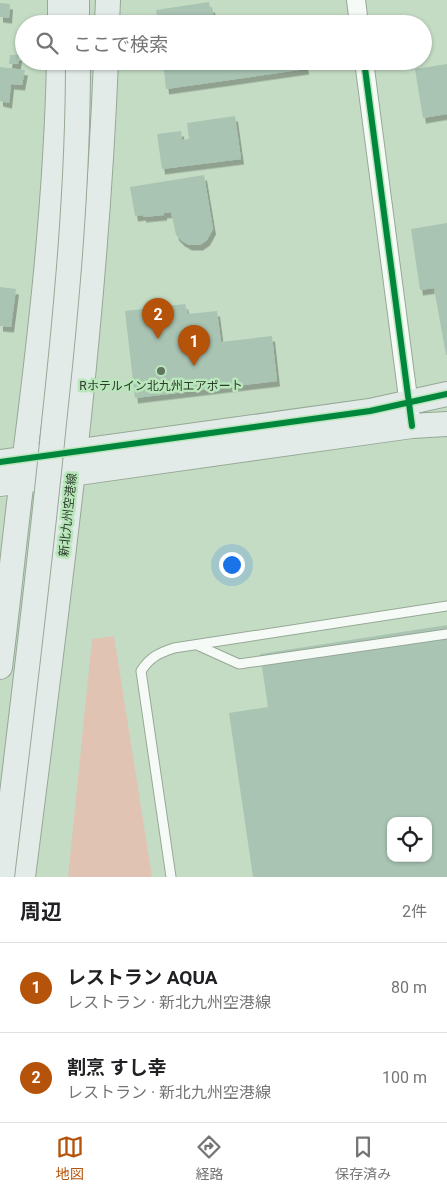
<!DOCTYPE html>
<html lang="ja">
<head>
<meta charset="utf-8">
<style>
	body { margin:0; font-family:Roboto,"Noto Sans JP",sans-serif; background:#f2f2f2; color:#202124 }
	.controls { position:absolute; right:15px; bottom:15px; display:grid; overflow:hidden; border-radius:10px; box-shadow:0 1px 4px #0004 }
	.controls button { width:45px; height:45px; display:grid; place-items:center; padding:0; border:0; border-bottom:1px solid #e0e0e0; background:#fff; color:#202124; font:25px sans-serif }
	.you { position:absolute; left:231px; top:564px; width:18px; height:18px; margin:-12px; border:4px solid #fff; border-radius:50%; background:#1a73e8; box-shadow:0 0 0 8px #1a73e833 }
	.badge { display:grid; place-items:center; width:32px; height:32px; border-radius:50%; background:#b45309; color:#fff; font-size:16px; font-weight:700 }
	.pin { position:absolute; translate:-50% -41px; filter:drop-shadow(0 1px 2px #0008) }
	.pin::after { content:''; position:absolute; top:26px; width:18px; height:15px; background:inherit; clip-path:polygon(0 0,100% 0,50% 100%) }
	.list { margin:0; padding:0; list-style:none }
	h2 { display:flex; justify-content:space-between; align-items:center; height:65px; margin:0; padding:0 20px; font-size:21px }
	h2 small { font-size:16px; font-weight:400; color:#757577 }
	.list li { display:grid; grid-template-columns:32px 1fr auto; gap:15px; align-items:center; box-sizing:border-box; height:90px; padding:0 20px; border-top:1px solid #e0e0e0 }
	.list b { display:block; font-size:19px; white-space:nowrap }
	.list p { margin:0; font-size:16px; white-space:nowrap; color:#757577 }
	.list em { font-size:16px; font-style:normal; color:#757577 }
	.icon { flex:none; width:28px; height:28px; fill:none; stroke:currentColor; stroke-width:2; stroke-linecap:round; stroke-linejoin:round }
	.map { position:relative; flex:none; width:447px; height:877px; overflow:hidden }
	.search { position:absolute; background:#fff; box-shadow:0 1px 4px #0004; left:15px; right:15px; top:15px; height:55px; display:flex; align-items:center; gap:12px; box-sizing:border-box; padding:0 18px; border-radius:28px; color:#757577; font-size:19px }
	.sheet { height:245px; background:#fff }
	nav { display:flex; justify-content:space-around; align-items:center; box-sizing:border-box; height:70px; border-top:1px solid #e0e0e0; background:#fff; font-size:14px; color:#757577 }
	nav a { display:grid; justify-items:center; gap:2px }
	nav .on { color:#b45309 }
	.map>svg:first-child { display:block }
	.green { fill:#e1c3b4 }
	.building { fill:#a9c4b3; fill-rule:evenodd; filter:url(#shadow) }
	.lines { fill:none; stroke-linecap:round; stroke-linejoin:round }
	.lane-casing { stroke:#96a896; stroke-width:11 }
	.street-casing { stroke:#96a896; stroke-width:20 }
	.secondary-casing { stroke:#96a896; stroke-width:26 }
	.lane { stroke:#f6faf6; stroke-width:9 }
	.street { stroke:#f6faf6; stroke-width:18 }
	.secondary { stroke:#e3ebe9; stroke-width:24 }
	.secondary-bridge-casing { stroke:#96a896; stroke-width:26; stroke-linecap:butt }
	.secondary-bridge { stroke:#e3ebe9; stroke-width:24 }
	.cycleway-casing { stroke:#b9e6ba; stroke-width:9 }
	.cycleway { stroke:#00873e; stroke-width:6 }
	.poi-dot { fill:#607460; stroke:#b9e6ba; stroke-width:2 }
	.labels { text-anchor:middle; stroke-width:5; stroke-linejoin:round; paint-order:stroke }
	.poi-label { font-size:12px; fill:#2a3c2a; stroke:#b9e6ba }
	.street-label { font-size:12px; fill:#2a3c2a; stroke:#b9e6ba }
</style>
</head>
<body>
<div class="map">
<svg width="447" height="877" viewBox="0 0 447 877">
	<defs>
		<filter id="shadow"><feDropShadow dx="3" dy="5.5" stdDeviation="0" flood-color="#0004"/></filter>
	</defs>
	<rect width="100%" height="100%" fill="#c4dcc4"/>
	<!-- green -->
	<path class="green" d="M114,636L152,877H68L92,639Z"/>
	<!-- building -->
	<path class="building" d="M209,2L210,7H212L215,24H155L154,15H157L156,10Z
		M0,3L10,4L9,18L0,17Z
		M10,55H19L18,64H9Z
		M163,61H308L309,62L305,63L306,69L166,89Z
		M447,64V114L423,118L415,69Z
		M0,67L25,70L22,85L11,84L9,103L0,101Z
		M235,116L241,159L162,169L157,134L181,131L182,140L189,139L187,123Z
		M204,175L213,229L207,240L200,245H189L182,241L176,235L171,212L164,213V215L143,217V215L135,216L130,187Z
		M447,223V355H446L434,288L420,290L411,229Z
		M0,287L16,289L11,327L0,326Z
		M185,304L188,314L217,311L221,342L272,336L277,381L135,398L125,311Z
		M447,625V877H253L229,713L268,707L260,654ZM391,821H428V858H391Z"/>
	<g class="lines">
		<!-- lane casing -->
		<g class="lane-casing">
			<path id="lane" d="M197,645L239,664L447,634
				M171,877L141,671C150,657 159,653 174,648L447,606"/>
		</g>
		<!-- street casing -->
		<g class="street-casing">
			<path id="street" d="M356,0L359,24
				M364,61L410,413"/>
		</g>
		<!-- secondary casing -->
		<g class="secondary-casing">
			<path id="secondary" d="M77,0V24
				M60,24V0
				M107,24L108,0
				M0,462L370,411L447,394
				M0,484L412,426L447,424
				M0,667C8,605 14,542 22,479C40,340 56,202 59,61
				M23,877C57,606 95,335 106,61"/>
		</g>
		<!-- lane -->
		<use href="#lane" class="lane"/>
		<!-- street -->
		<use href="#street" class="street"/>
		<!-- secondary -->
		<use href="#secondary" class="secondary"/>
		<!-- secondary-bridge casing -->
		<g class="secondary-bridge-casing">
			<path id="secondary-bridge" d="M2,877C20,726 39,574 54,423C67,303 78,182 78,61"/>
		</g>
		<!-- secondary-bridge -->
		<use href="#secondary-bridge" class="secondary-bridge"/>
		<!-- cycleway casing -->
		<g class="cycleway-casing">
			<path id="cycleway" d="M364,61L412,426
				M0,462L370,411L447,394"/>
		</g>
		<!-- cycleway -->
		<use href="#cycleway" class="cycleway"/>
	</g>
	<!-- markers -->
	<circle class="poi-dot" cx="161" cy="371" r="5"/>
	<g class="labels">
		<!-- poi labels -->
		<g class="poi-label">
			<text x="161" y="390">Rホテルイン北九州エアポート</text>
		</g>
		<!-- street labels -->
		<g class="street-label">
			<text transform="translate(68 515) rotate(-84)" y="4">新北九州空港線</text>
		</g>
	</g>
</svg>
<div class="controls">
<button><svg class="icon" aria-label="locate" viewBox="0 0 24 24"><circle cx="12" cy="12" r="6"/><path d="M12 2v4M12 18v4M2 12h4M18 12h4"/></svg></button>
</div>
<div class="you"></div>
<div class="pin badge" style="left:194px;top:366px">1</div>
<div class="pin badge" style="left:158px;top:339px">2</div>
<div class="search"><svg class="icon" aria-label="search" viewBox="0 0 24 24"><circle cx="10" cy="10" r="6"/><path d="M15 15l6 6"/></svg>ここで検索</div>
</div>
<section class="sheet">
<h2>周辺<small>2件</small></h2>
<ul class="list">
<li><span class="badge">1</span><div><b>レストラン AQUA</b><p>レストラン · 新北九州空港線</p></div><em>80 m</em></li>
<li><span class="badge">2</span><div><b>割烹 すし幸</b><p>レストラン · 新北九州空港線</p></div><em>100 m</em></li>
</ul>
</section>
<nav>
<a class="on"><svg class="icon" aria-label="map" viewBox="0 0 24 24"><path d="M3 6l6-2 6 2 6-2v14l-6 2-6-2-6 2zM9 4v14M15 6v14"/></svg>地図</a>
<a><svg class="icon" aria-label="directions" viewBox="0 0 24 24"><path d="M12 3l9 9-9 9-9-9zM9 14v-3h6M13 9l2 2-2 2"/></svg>経路</a>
<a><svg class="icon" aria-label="saved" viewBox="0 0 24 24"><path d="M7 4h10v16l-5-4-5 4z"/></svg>保存済み</a>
</nav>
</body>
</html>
